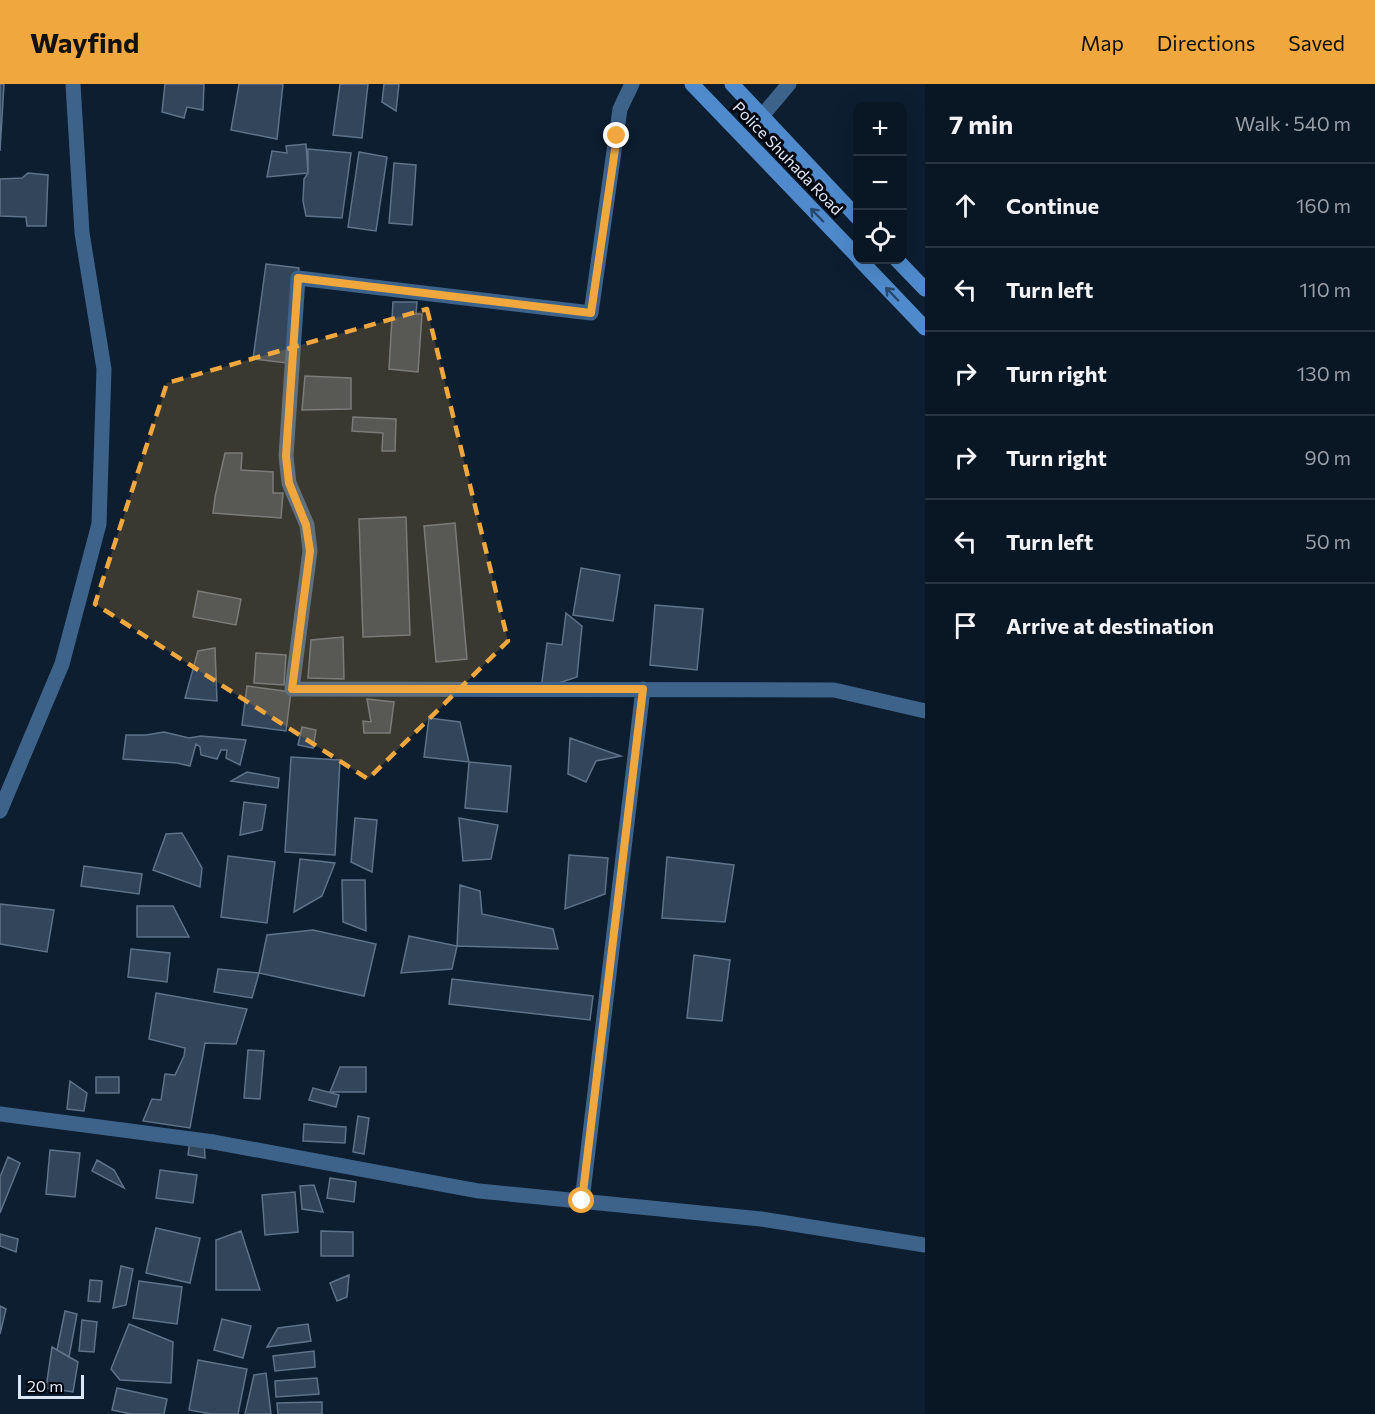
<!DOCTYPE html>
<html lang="en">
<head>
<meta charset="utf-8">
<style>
	body { margin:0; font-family:Commissioner,sans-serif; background:#172331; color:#f1f3f6 }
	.controls { position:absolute; right:18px; top:18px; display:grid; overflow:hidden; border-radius:12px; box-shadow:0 6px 24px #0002 }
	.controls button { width:54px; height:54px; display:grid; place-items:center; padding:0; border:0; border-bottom:2px solid #293541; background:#091624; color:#f1f3f6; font:30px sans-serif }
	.scale { position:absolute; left:18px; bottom:15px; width:66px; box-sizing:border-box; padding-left:6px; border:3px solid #dce7f5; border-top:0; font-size:16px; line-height:21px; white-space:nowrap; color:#dce7f5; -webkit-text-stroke:4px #03070f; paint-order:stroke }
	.stop { position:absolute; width:18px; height:18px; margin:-14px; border:4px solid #f0a73e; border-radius:50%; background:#fff }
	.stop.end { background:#f0a73e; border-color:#fff; box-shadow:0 2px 6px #0008 }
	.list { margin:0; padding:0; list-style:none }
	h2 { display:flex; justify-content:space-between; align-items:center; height:78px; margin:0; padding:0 24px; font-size:26px }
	h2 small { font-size:20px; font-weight:400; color:#999fa6 }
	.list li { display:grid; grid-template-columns:39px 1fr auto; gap:18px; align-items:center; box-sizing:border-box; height:84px; padding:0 24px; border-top:2px solid #293541 }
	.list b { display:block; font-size:22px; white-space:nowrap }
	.list em { font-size:20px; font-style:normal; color:#999fa6 }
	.icon { flex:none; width:33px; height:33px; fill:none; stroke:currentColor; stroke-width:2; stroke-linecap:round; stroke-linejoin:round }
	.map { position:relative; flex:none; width:925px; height:1330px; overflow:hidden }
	header { display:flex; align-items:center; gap:36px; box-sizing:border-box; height:84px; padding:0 30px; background:#f0a73e; color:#111 }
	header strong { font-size:28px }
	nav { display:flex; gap:33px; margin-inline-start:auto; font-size:21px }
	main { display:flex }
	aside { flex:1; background:#091624 }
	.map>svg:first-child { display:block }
	.building { fill:#32455a; stroke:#5e7289; stroke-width:1.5 }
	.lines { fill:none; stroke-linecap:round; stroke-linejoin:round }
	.minor { stroke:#3e638b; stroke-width:15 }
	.secondary { stroke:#4e8acc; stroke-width:15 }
	.oneway { stroke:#28486e }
	.route { stroke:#f0a73e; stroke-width:8 }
	.marked { fill:#f0a73e; fill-opacity:0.2; stroke:#f0a73e; stroke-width:4.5; stroke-dasharray:12 8; stroke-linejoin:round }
	.labels { text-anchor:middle; stroke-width:6; stroke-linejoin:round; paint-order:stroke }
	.street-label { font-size:16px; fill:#dce7f5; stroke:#03070f }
</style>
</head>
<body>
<header>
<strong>Wayfind</strong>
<nav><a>Map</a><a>Directions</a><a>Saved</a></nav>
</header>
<main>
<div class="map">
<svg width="925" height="1330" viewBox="0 0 925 1330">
	<rect width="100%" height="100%" fill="#0c1e30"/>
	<!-- building -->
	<path class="building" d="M0,0H4L0,67Z
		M165,0H204L203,26L187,23L184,34L162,28Z
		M239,0H283L277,55L231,46Z
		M340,0H368L362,54L333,51Z
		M384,0H399L396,27L382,18Z
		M306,60L308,89L267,93L272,67L287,69L286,62Z
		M308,65L351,69L342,134L306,132L303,117L304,95L308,89Z
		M359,68L387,73L376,147L348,143Z
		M394,79L416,81L412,141L389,139Z
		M28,89L48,91L46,142H27L26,133L0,132V95L22,94Z
		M266,180L299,184L287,279L253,275Z
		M393,218H417L416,230H422L418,288L389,285Z
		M305,292L351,294V325L302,326Z
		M353,333L396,335L395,367H382L383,349L352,347Z
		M225,369H242L241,386L273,388V409H283L281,434L213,429L215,413Z
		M406,433L410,551L363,553L359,435Z
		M455,439L467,575L436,578L424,442Z
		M581,484L620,491L613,537L573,531Z
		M198,507L241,515L236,541L193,533Z
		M655,521L703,525L697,586L650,581Z
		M566,529L582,542L577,593L541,605L547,559L562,561Z
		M343,553L344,595L308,594L311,556Z
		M215,564L217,617L185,614L198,567Z
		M256,569L286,571L284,601L254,599Z
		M247,602L291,608L286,647L242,641Z
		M367,615L394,618L390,649H364L363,637L371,638Z
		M429,634L460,638L469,678L424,673Z
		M302,643L316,646L313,664L298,661Z
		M164,648L189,654L201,652L246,656L240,681L226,674L227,666H221L217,675L201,671L200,663L196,660L190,682L177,679L123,675L126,651H146Z
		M570,654L621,672L596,677L586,698L568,690Z
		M291,673L340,676L335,771L285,768Z
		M469,678L511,682L507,728L465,724Z
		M247,688L279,694L278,704L231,697Z
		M244,718L266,721L262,746L240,751Z
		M355,734L377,736L372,788L351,778Z
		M459,734L498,741L491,775L463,777Z
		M182,749L202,784L200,803L153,786L166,750Z
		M569,771L608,774L605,810L565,825Z
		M228,772L275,778L267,839L221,833Z
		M667,773L734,781L725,838L662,834Z
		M300,775L335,779L322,812L294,828Z
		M84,782L142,790L139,810L81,802Z
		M342,796H365L366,847L343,838Z
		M460,801L480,807L482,830L553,845L558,865L457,862Z
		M0,820L54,826L47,868L0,860Z
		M137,822H173L189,853H137Z
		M313,846L376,860L364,912L259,889L267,851Z
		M409,852L457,862L452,885L401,889Z
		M131,865L170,869L167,898L128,893Z
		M694,871L730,876L722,937L687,934Z
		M218,885L259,889L252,914L214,908Z
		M452,895L593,912L590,936L449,920Z
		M156,909L247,925L236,960L205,959L190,1044L143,1037L152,1015L161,1016L165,990L175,991L184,972L185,964L149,955Z
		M248,966L264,967L260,1015L244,1014Z
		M340,983H366V1008H330Z
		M96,993H119V1009H96Z
		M70,997L87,1009L84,1027L67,1025Z
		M313,1004L339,1011L336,1023L309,1016Z
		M358,1032L369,1034L364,1070L353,1068Z
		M304,1040L346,1043L345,1059L303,1057Z
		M190,1056L204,1057L205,1074L188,1071Z
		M50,1066L80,1069L75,1113L46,1110Z
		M8,1073L20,1079L0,1129V1093Z
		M97,1076L114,1086L124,1104L92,1087Z
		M160,1086L197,1091L193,1119L156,1114Z
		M330,1094L356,1098L354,1118L327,1114Z
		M314,1101L323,1128L302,1125L300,1102Z
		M295,1108L298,1148L265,1151L262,1111Z
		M156,1144L200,1154L190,1199L146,1189Z
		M241,1147L260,1206H216V1156Z
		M321,1147L353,1148V1172H321Z
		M0,1150L18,1155L16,1168L0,1162Z
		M121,1182L133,1185L126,1221L113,1224Z
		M349,1191L347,1213L337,1217L330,1199Z
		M90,1196L102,1197L100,1218L88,1217Z
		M139,1197L182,1203L177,1240L133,1234Z
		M0,1222L6,1225L0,1250Z
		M65,1227L77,1230L69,1273L57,1266Z
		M222,1235L251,1242L243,1274L214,1266Z
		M82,1236L97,1238L94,1268L79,1267Z
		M129,1240L173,1258L171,1299L120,1296L111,1285Z
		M308,1240L311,1257L267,1263L278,1244Z
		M52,1263L78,1278L73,1308L46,1304Z
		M314,1267L315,1283L275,1287L273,1272Z
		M198,1276L247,1285L238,1330H211L189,1326Z
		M266,1289L271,1330H245L254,1291Z
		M317,1294L319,1310L276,1313L275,1297Z
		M117,1304L167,1315L164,1330H131L112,1326Z
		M322,1318V1330H278L277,1319Z"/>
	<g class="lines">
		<!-- minor -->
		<path class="minor" d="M632,0L620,25L591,229L298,194L286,372L289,399L307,441L310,467L292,605L834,606L925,627
			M762,32L789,0
			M0,727L62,580L99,440L104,285L82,149L73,0
			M0,1030L214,1058L479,1107L761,1135L925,1161
			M582,1117L643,605"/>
		<!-- secondary -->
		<path class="secondary" d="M692,0L858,173
			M732,0L858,134
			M860,176L925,244
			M897,176L925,205"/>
	</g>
	<!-- one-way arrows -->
	<defs><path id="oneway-shaft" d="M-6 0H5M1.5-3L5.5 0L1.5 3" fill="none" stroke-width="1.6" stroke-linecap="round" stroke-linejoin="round" transform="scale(1.5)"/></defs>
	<g class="oneway">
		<use href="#oneway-shaft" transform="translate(817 131) rotate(-134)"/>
		<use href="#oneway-shaft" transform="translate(892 210) rotate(-134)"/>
	</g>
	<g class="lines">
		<!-- route -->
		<path class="route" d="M582,1117L643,605H292L310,467L306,441L289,399L286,372L298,194L591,229L617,52"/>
	</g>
	<!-- marked area -->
	<path class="marked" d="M427,225L508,557L368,695L95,520L167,299Z"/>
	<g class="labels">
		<!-- street labels -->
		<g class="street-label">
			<text transform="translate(788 74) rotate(46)" y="6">Police Shuhada Road</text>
		</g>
	</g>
</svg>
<div class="controls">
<button>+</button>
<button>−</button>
<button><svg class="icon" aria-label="locate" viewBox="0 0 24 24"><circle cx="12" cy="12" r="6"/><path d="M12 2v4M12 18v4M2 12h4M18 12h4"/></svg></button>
</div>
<div class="scale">20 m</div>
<div class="stop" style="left:582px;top:1117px"></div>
<div class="stop end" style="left:617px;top:52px"></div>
</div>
<aside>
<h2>7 min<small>Walk · 540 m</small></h2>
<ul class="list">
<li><svg class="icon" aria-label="ahead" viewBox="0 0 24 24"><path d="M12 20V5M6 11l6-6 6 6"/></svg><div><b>Continue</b></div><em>160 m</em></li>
<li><svg class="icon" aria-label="left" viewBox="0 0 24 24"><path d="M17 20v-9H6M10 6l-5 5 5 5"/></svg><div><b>Turn left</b></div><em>110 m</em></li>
<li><svg class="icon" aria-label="right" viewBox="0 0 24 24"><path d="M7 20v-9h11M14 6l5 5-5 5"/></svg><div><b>Turn right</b></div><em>130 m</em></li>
<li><svg class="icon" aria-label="right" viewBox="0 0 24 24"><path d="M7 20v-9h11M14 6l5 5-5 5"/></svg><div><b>Turn right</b></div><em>90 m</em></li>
<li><svg class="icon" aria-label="left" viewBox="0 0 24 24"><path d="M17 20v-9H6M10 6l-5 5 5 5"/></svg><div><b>Turn left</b></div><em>50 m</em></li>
<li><svg class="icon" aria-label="arrive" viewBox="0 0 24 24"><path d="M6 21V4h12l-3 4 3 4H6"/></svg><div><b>Arrive at destination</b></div></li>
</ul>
</aside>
</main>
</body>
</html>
